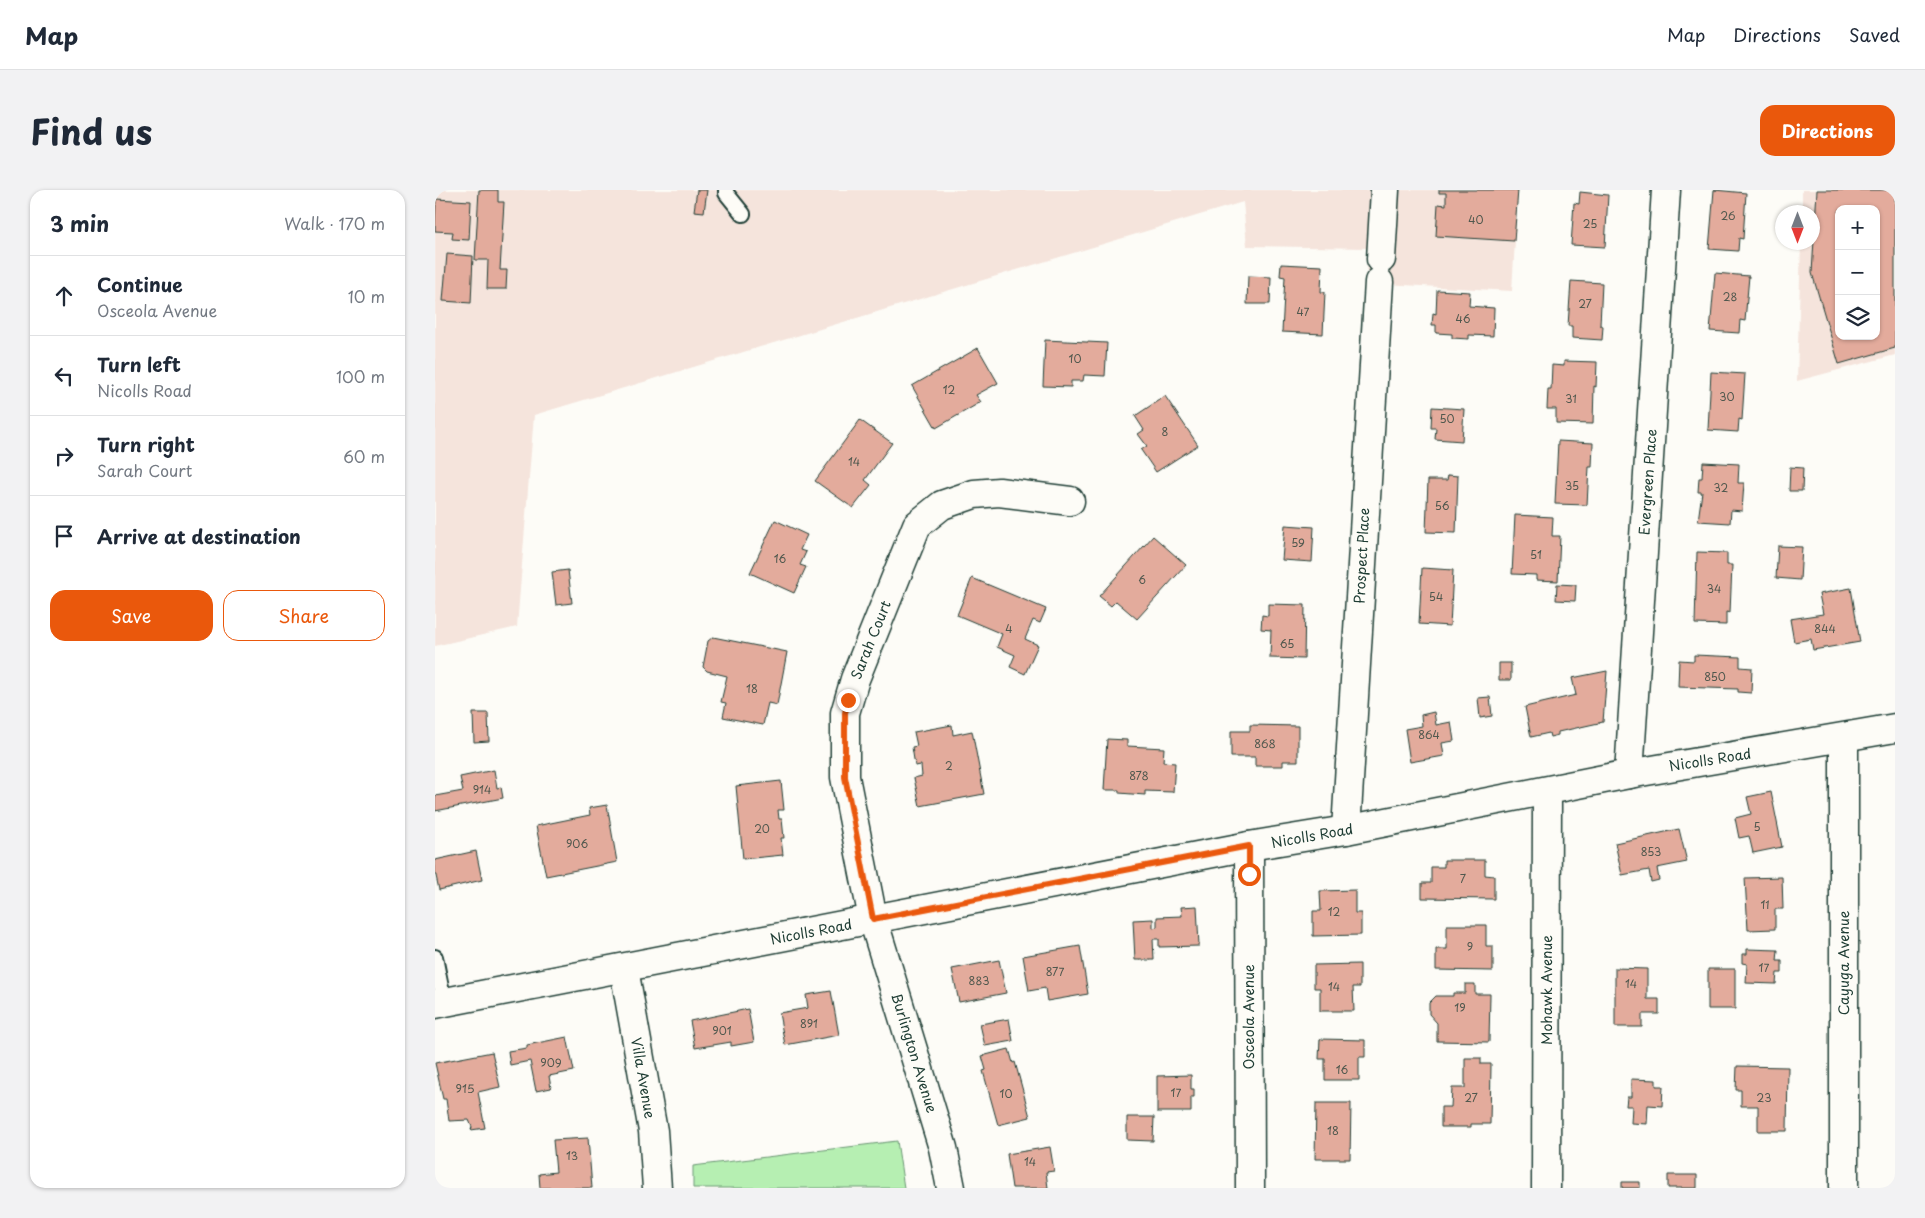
<!DOCTYPE html>
<html lang="en">
<head>
<meta charset="utf-8">
<style>
	body { margin:0; font-family:"Playpen Sans",sans-serif; background:#f2f2f3; color:#1f2937 }
	.controls { position:absolute; right:15px; top:15px; display:grid; overflow:hidden; border-radius:10px; box-shadow:0 1px 4px #0004 }
	.controls button { width:45px; height:45px; display:grid; place-items:center; padding:0; border:0; border-bottom:1px solid #e0e1e3; background:#fff; color:#1f2937; font:25px sans-serif }
	.compass { position:absolute; left:1340px; top:15px; width:45px; height:45px; border-radius:50%; background:#fff; box-shadow:0 1px 4px #0004; rotate:180deg }
	.stop { position:absolute; width:15px; height:15px; margin:-11px; border:4px solid #ea580c; border-radius:50%; background:#fff }
	.stop.end { background:#ea580c; border-color:#fff; box-shadow:0 1px 5px #0008 }
	.list { margin:0; padding:0; list-style:none }
	h2 { display:flex; justify-content:space-between; align-items:center; height:65px; margin:0; padding:0 20px; font-size:21px }
	h2 small { font-size:16px; font-weight:400; color:#747a83 }
	.list li { display:grid; grid-template-columns:32px 1fr auto; gap:15px; align-items:center; box-sizing:border-box; height:80px; padding:0 20px; border-top:1px solid #e0e1e3 }
	.list b { display:block; font-size:19px; white-space:nowrap }
	.list p { margin:0; font-size:16px; white-space:nowrap; color:#747a83 }
	.list em { font-size:16px; font-style:normal; color:#747a83 }
	.actions { display:flex; gap:10px; padding:15px 20px }
	.actions a { flex:1; padding:11px 0; border:1px solid #ea580c; border-radius:15px; text-align:center; font-size:18px; color:#ea580c }
	.actions .main { background:#ea580c; color:#fff }
	.icon { flex:none; width:28px; height:28px; fill:none; stroke:currentColor; stroke-width:2; stroke-linecap:round; stroke-linejoin:round }
	.map { position:relative; flex:none; width:1460px; height:998px; overflow:hidden; border-radius:15px }
	header { display:flex; align-items:center; gap:30px; box-sizing:border-box; height:70px; padding:0 25px; background:#fff; border-bottom:1px solid #e0e1e3 }
	header strong { font-size:24px }
	nav { display:flex; gap:28px; margin-inline-start:auto; font-size:18px }
	.intro { display:flex; align-items:center; justify-content:space-between; box-sizing:border-box; height:120px; padding:0 30px }
	h1 { margin:0; font-size:35px }
	.button { padding:12px 22px; border-radius:15px; background:#ea580c; color:#fff; font-size:18px; font-weight:700 }
	main { display:flex; gap:30px; padding:0 30px }
	aside { flex:1; background:#fff; border-radius:15px; box-shadow:0 1px 4px #0004 }
	.map>svg:first-child { display:block }
	.built { fill:#f5e4dc; fill-rule:evenodd }
	.green { fill:#b6efb2; stroke:#6a9673 }
	.building { fill:#e3ab9c; stroke:#1f3d34; fill-rule:evenodd }
	.lines { fill:none; stroke-linecap:round; stroke-linejoin:round }
	.service-casing { stroke:#1f3d34; stroke-width:18 }
	.minor-casing { stroke:#1f3d34; stroke-width:31 }
	.tertiary-casing { stroke:#1f3d34; stroke-width:31 }
	.service { stroke:#fdfcf7; stroke-width:14 }
	.minor { stroke:#fdfcf7; stroke-width:28 }
	.tertiary { stroke:#fdfcf7; stroke-width:28 }
	.route { stroke:#ea580c; stroke-width:6 }
	.labels { text-anchor:middle; stroke-width:4; stroke-linejoin:round; paint-order:stroke }
	.number-label { font-size:11px; fill:#50584e }
	.street-label { font-size:14px; fill:#1f3d34; stroke:#fdfcf7 }
</style>
</head>
<body>
<header>
<strong>Map</strong>
<nav><a>Map</a><a>Directions</a><a>Saved</a></nav>
</header>
<div class="intro"><h1>Find us</h1><a class="button">Directions</a></div>
<main>
<aside>
<h2>3 min<small>Walk · 170 m</small></h2>
<ul class="list">
<li><svg class="icon" aria-label="ahead" viewBox="0 0 24 24"><path d="M12 20V5M6 11l6-6 6 6"/></svg><div><b>Continue</b><p>Osceola Avenue</p></div><em>10 m</em></li>
<li><svg class="icon" aria-label="left" viewBox="0 0 24 24"><path d="M17 20v-9H6M10 6l-5 5 5 5"/></svg><div><b>Turn left</b><p>Nicolls Road</p></div><em>100 m</em></li>
<li><svg class="icon" aria-label="right" viewBox="0 0 24 24"><path d="M7 20v-9h11M14 6l5 5-5 5"/></svg><div><b>Turn right</b><p>Sarah Court</p></div><em>60 m</em></li>
<li><svg class="icon" aria-label="arrive" viewBox="0 0 24 24"><path d="M6 21V4h12l-3 4 3 4H6"/></svg><div><b>Arrive at destination</b></div></li>
</ul>
<div class="actions"><a class="main">Save</a><a>Share</a></div>
</aside>
<div class="map">
<svg width="1460" height="998" viewBox="0 0 1460 998">
	<rect width="100%" height="100%" fill="#fdfcf7"/>
	<filter id="ink" filterUnits="userSpaceOnUse"><feTurbulence type="fractalNoise" baseFrequency=".02" numOctaves="2"/><feDisplacementMap in="SourceGraphic" scale="10" xChannelSelector="R" yChannelSelector="G"/><feConvolveMatrix kernelMatrix="1 2 1 2 8 2 1 2 1" color-interpolation-filters="sRGB"/></filter>
	<g filter="url(#ink)">
		<!-- built -->
		<path class="built" d="M0,0H1083L1077,101L932,93V58L812,56L808,12L99,225L82,437L0,456Z
			M1367,0H1460V165L1362,191L1366,53L1378,52V22H1367ZM1404,19H1441V146H1404Z"/>
		<!-- green -->
		<path class="green" d="M462,951L469,998H258V976Z"/>
		<!-- building -->
		<path class="building" d="M44,0H63V12H69L65,80H72L71,99H52L53,70H40Z
			M262,0H272L269,22L259,21Z
			M1004,0H1083L1079,51L1001,46L1003,14L1011,15V3H1004Z
			M1279,0L1311,3L1308,49L1304,48L1303,61L1274,59Z
			M1382,0H1460V158L1404,174L1377,83ZM1404,19H1441V146H1404Z
			M1145,2L1173,5L1170,57L1136,55L1139,13L1144,14Z
			M1,9L36,11L34,50L17,49L18,42L0,41Z
			M12,64L38,66L36,113L8,111Z
			M846,74L887,76L886,102H890L888,144L847,142L850,87L845,86Z
			M1280,83L1314,86L1310,131L1305,130L1304,143L1275,141Z
			M813,86L836,87L835,114H812Z
			M1136,91L1167,93L1165,135L1168,136L1167,150L1137,148V136H1133Z
			M1002,100L1035,102L1034,116L1059,118L1058,146L1034,145V149L1017,148V144L1001,143V135H997L998,123L1001,124Z
			M610,150L672,153L670,186L649,185L648,191H636V197L608,196Z
			M543,158L563,193L541,205L546,212L501,238L477,196Z
			M1129,171L1162,172L1161,197L1159,196L1158,234L1121,233V219H1112L1113,199H1116L1117,175L1129,176Z
			M1276,182L1310,184L1307,230L1304,229L1303,242L1273,240Z
			M730,206L763,255L721,282L706,260L712,256L703,244L709,240L700,226Z
			M997,217L1029,219L1027,251L1000,249L1001,238H996Z
			M425,230L457,253L430,290L436,295L418,318L380,291Z
			M1123,251L1158,253L1157,277H1154L1152,315L1120,314Z
			M1268,272L1304,274L1303,293H1309L1307,321L1296,320L1295,333L1263,331L1267,302H1263L1264,288H1267Z
			M1355,277L1368,278L1367,301H1354Z
			M1013,285L1023,286L1021,343L991,342L993,290H1012Z
			M1080,325L1118,327L1117,346H1125L1123,391L1101,390V385L1077,384Z
			M340,330L372,345L365,360L371,362L365,375L371,377L359,403L315,383Z
			M850,335L879,337L877,372L847,370Z
			M718,346L751,375L702,429L681,411L676,416L664,406Z
			M1343,356L1367,357L1365,390L1341,388Z
			M1262,362L1292,363V375H1297L1295,423L1291,422V435L1260,434Z
			M987,378L1018,380L1015,436L984,434Z
			M133,380L137,413L121,415L117,382Z
			M537,388L611,419L605,433L598,430L590,449L603,455L590,484L575,477L580,465L562,457L567,444L522,425Z
			M1122,394L1141,395L1140,411L1121,410Z
			M1416,398L1425,452L1378,460L1376,449L1359,452L1355,429L1388,424L1384,404Z
			M833,414L870,415L869,469L835,468L836,440L826,439L827,425L833,426Z
			M278,447L352,462L342,515L333,513L328,535L288,527L291,513L286,512L292,486L272,481L268,477L273,451Z
			M1259,465L1305,467V477L1317,478L1316,503L1303,502V499L1243,497L1244,470L1259,471Z
			M1064,473H1076V490H1064Z
			M1172,481L1168,532L1123,542V545L1115,547L1114,543L1096,547L1090,517L1141,505L1137,488Z
			M1055,507L1057,526L1045,528L1043,508Z
			M999,522L1001,535L1016,532L1019,551L1007,553L1009,566L975,572L970,539L987,536L986,525Z
			M38,523H53L54,551L39,552Z
			M517,535L518,545L537,541L549,604L485,616L479,588L487,586L486,575L480,576L477,557L482,556L479,542Z
			M815,535L863,536V571H848V576H820V567H796V541H815Z
			M672,549L692,550V556L729,558L728,572L740,573L738,602L710,601V605L684,603V600H669Z
			M59,580L62,598L66,597L68,608L0,621V606L28,601L25,587Z
			M346,591L349,620H343L344,629H347L349,648H346L348,665L308,669L301,596Z
			M1336,602L1347,657L1318,663L1314,646L1304,648L1300,628L1316,624L1312,607Z
			M172,615L182,672L111,686L101,636L155,625L154,618Z
			M1244,639L1252,672L1222,678L1224,690L1216,692L1214,680L1187,685L1180,653Z
			M41,661L47,690L4,700L0,681V670Z
			M1009,670H1050V685L1059,686V709L987,708V693H996V677H1009Z
			M1347,687L1348,719H1340V739L1313,740L1310,688Z
			M920,700V723H926V745L878,746V721H886L885,701Z
			M762,716L764,756L724,757V749H718L719,770H700L698,730L718,729V738L722,737V727L747,726L746,717Z
			M1012,735H1051V756H1058V781L1001,780V759H1012Z
			M645,756L653,804L612,811L610,798L594,801L588,766Z
			M1312,759L1343,760L1342,771H1347V783H1342L1341,794L1311,793L1312,774L1307,773V764H1312Z
			M564,770L571,803L524,812L517,779Z
			M925,774V797H918L919,821H885V798H879V775Z
			M1180,778L1212,779V809H1224V824H1207V837H1180Z
			M1273,779H1300V819H1273Z
			M1030,794H1040V804H1055L1054,852L1002,851V833L994,824V813L1001,806H1018V803H1030Z
			M396,801L404,845L350,855L344,823L373,818L371,805Z
			M313,819L319,852L296,856V852L260,858L255,831Z
			M574,829L578,851L550,856L545,834Z
			M132,847L139,881L114,886L116,898L101,901L95,871L75,875L73,861L92,858V855Z
			M885,849L930,850V867H924V890H890V869H884Z
			M574,859L578,873L580,872L595,927L563,935L548,881L551,880L547,866Z
			M57,862L65,897L43,902L50,938L36,940L37,937L34,930L14,931L11,909H8L0,873Z
			M1030,868H1046V874H1056L1055,934H1036V937H1006V917H1016L1017,898H1030Z
			M1302,876L1353,877L1352,941H1323V916H1306V900H1301Z
			M756,885V899H759V907H756V922H722V886Z
			M1196,889L1221,890V896H1228L1227,916L1213,915L1212,934L1196,933L1197,916H1191L1192,907H1196Z
			M881,913H916L915,969H880Z
			M692,927H719L718,951L692,950Z
			M153,948L157,998H105L104,984L121,982L118,950Z
			M615,957L619,981L611,982L613,998H577L572,964Z
			M1233,985H1262V998H1233Z
			M1187,992H1205V998H1187Z"/>
		<g class="lines">
			<!-- service casing -->
			<g class="service-casing">
				<path id="service" d="M291,0V3L308,24
					M0,767L9,812"/>
			</g>
			<!-- minor casing -->
			<g class="minor-casing">
				<path id="minor" d="M946,69L950,0
					M1409,548V998
					M1194,584L1231,0
					M911,640L944,92
					M814,656L815,998
					M189,779L218,941L222,998
					M516,998L508,958L438,729L410,587V523L420,489L482,335L507,315L539,304L564,302L635,311
					M1111,998L1112,601"/>
			</g>
			<!-- tertiary casing -->
			<g class="tertiary-casing">
				<path id="tertiary" d="M0,814L814,656L911,640L1194,584L1460,538"/>
			</g>
			<!-- service -->
			<use href="#service" class="service"/>
			<!-- minor -->
			<use href="#minor" class="minor"/>
			<!-- tertiary -->
			<use href="#tertiary" class="tertiary"/>
		</g>
	</g>
	<g class="lines" filter="url(#ink)">
		<!-- route -->
		<path class="route" d="M413,510L410,523V587L438,729L814,656V684"/>
	</g>
	<g class="labels">
		<!-- number labels -->
		<g class="number-label">
			<text x="1293" y="30">26</text>
			<text x="1041" y="34">40</text>
			<text x="1155" y="38">25</text>
			<text x="1295" y="111">28</text>
			<text x="1150" y="118">27</text>
			<text x="868" y="126">47</text>
			<text x="1028" y="133">46</text>
			<text x="640" y="173">10</text>
			<text x="514" y="204">12</text>
			<text x="1292" y="211">30</text>
			<text x="1136" y="213">31</text>
			<text x="1012" y="233">50</text>
			<text x="730" y="246">8</text>
			<text x="419" y="276">14</text>
			<text x="1137" y="300">35</text>
			<text x="1286" y="302">32</text>
			<text x="1007" y="320">56</text>
			<text x="863" y="357">59</text>
			<text x="1101" y="369">51</text>
			<text x="345" y="373">16</text>
			<text x="707" y="394">6</text>
			<text x="1279" y="403">34</text>
			<text x="1001" y="411">54</text>
			<text x="574" y="443">4</text>
			<text x="1390" y="443">844</text>
			<text x="852" y="458">65</text>
			<text x="1280" y="491">850</text>
			<text x="317" y="503">18</text>
			<text x="994" y="549">864</text>
			<text x="830" y="558">868</text>
			<text x="514" y="580">2</text>
			<text x="704" y="590">878</text>
			<text x="47" y="604">914</text>
			<text x="1322" y="641">5</text>
			<text x="327" y="643">20</text>
			<text x="142" y="658">906</text>
			<text x="1216" y="666">853</text>
			<text x="1028" y="693">7</text>
			<text x="1330" y="719">11</text>
			<text x="899" y="726">12</text>
			<text x="1035" y="761">9</text>
			<text x="1329" y="782">17</text>
			<text x="620" y="786">877</text>
			<text x="544" y="795">883</text>
			<text x="1196" y="798">14</text>
			<text x="899" y="801">14</text>
			<text x="1025" y="822">19</text>
			<text x="374" y="838">891</text>
			<text x="287" y="845">901</text>
			<text x="116" y="877">909</text>
			<text x="907" y="884">16</text>
			<text x="30" y="903">915</text>
			<text x="741" y="907">17</text>
			<text x="571" y="908">10</text>
			<text x="1036" y="912">27</text>
			<text x="1329" y="912">23</text>
			<text x="898" y="945">18</text>
			<text x="137" y="970">13</text>
			<text x="595" y="976">14</text>
		</g>
		<!-- street labels -->
		<g class="street-label">
			<text transform="translate(1213 292) rotate(-86)" y="5">Evergreen Place</text>
			<text transform="translate(927 366) rotate(-87)" y="5">Prospect Place</text>
			<text transform="translate(436 450) rotate(-68)" y="5">Sarah Court</text>
			<text transform="translate(1275 570) rotate(-9)" y="5">Nicolls Road</text>
			<text transform="translate(877 646) rotate(-10)" y="5">Nicolls Road</text>
			<text transform="translate(376 742) rotate(-11)" y="5">Nicolls Road</text>
			<text transform="translate(1409 773) rotate(-90)" y="5">Cayuga Avenue</text>
			<text transform="translate(1112 800) rotate(-90)" y="5">Mohawk Avenue</text>
			<text transform="translate(814 827) rotate(-90)" y="5">Osceola Avenue</text>
			<text transform="translate(479 863) rotate(73)" y="5">Burlington Avenue</text>
			<text transform="translate(208 888) rotate(80)" y="5">Villa Avenue</text>
		</g>
	</g>
</svg>
<div class="controls">
<button>+</button>
<button>−</button>
<button><svg class="icon" aria-label="layers" viewBox="0 0 24 24"><path d="M12 4l9 5-9 5-9-5zM3 14l9 5 9-5"/></svg></button>
</div>
<svg class="compass" viewBox="-18 -18 36 36"><path d="M0-13l5 13h-10z" fill="#e53935"/><path d="M0 13l5-13h-10z" fill="#747a83"/></svg>
<div class="stop" style="left:814px;top:684px"></div>
<div class="stop end" style="left:413px;top:510px"></div>
</div>
</main>
</body>
</html>
